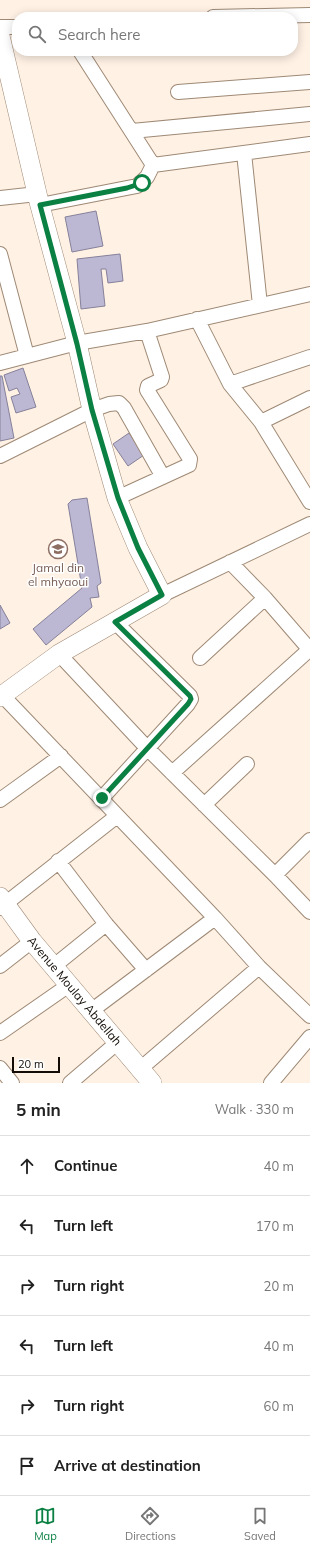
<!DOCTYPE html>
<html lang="en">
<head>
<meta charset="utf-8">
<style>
	body { margin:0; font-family:Mulish,sans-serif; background:#f6f6f6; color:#222 }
	.scale { position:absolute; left:12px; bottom:10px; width:48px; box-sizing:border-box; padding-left:4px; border:2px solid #130c06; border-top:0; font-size:11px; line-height:14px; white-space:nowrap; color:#130c06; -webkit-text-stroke:3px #fff; paint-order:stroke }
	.stop { position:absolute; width:12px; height:12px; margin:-9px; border:3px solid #0b8043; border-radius:50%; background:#fff }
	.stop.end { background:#0b8043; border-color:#fff; box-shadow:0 1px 4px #0008 }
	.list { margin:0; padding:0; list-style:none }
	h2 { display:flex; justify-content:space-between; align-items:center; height:52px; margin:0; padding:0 16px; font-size:17px }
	h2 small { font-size:13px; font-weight:400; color:#767676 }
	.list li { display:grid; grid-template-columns:26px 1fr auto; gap:12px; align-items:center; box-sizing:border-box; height:60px; padding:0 16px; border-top:1px solid #e0e0e0 }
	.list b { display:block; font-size:15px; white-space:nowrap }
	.list em { font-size:13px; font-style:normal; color:#767676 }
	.icon { flex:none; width:22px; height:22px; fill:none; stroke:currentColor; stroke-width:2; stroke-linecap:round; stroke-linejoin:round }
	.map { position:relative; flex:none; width:310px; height:1083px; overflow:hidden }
	.search { position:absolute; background:#fff; box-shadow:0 2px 10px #0003; left:12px; right:12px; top:12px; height:44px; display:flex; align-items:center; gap:10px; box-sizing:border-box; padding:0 14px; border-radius:16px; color:#767676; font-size:15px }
	.sheet { height:412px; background:#fff }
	nav { display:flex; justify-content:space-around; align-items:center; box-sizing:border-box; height:56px; border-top:1px solid #e0e0e0; background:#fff; font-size:11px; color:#767676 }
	nav a { display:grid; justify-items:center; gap:2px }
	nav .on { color:#0b8043 }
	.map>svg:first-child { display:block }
	.building { fill:#bcb8d3; stroke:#85819a }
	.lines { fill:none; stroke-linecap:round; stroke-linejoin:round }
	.street-casing { stroke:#9e8975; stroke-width:16 }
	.secondary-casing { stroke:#9e8975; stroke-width:20 }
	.street { stroke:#fff; stroke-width:14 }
	.secondary { stroke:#fff; stroke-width:19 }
	.route { stroke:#0b8043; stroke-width:5 }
	.labels { text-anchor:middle; stroke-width:3; stroke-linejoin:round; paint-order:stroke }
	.education-label { font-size:12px; fill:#785e54; stroke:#fff }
	.street-label { font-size:12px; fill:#130c06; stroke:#fff }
</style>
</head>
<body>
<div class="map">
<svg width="310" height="1083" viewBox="0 0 310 1083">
	<rect width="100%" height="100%" fill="#fff1e4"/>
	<!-- building -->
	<path class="building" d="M96,211L103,246L72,252L65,217Z
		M120,254L123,281L108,283L106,269H101L105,306L81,309L77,259Z
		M23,368L36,407L16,413L11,397L20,394L17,388L9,391L4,375Z
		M0,376H2L14,438L0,441Z
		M129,433L144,455L128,466L113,444Z
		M87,498L101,583L97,586L99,597L90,598L92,607L46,645L33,629L82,588L68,504L72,500Z
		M0,605L10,623L0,629Z"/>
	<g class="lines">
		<!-- street casing -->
		<g class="street-casing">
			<path id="street" d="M213,17L310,15
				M0,27H17
				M178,92L310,82
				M132,131L310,114
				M244,153L260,305
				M153,165L310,144
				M0,198L37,194
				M40,205L137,186L147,177L153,165L80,51
				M0,254L27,356
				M197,319L230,384L261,422L310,502
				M0,363L77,343L147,331L310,294
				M230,384L310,357
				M261,422L310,398
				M0,456L92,410L109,404L119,403L124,408L163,477
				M117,498L189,465L190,459L147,390L148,386L161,380L162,377L147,331
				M230,562L265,598L310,650
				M162,595L310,524
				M59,654L147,748L275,875L310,912
				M200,658L265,598
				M2,695L215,918L259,967L310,1016
				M172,773L309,650
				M102,798L188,704L191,699L190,696L115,622
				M0,800L61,756
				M204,805L247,764
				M58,861L106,924L146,970
				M275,875L310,840
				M0,908L117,816
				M0,966L32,941
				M54,966L106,924
				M91,1011L215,918
				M0,1033L69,985
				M0,1068L12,1083
				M140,1069L259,967
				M70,1083L118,1042
				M271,1083L310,1037"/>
		</g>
		<!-- secondary casing -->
		<g class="secondary-casing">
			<g id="secondary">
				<path d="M0,36L39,202L77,343L92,410L117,498L138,548L162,595L59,654L0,697"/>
				<path id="s1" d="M0,897L32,941L152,1083"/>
			</g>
		</g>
		<!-- street -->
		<use href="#street" class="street"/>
		<!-- secondary -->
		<use href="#secondary" class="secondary"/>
	</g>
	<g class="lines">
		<!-- route -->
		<path class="route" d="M102,798L188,704L191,699L190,696L115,622L162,595L138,548L118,498L92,410L77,344L40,205L127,188L142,183"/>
	</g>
	<!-- icons -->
	<defs>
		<g id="school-ring" transform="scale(1)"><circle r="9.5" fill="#fff" stroke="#8d6e63" stroke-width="1.5"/><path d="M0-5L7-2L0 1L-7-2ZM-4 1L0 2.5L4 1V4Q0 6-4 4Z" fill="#8d6e63"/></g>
	</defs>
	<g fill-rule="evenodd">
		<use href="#school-ring" x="58" y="549"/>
	</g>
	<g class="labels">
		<!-- education labels -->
		<g class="education-label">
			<text x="58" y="572">Jamal din<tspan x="58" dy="14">el mhyaoui</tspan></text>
		</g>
		<!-- street labels -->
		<g class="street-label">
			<text dy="4" stroke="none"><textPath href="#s1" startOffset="120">Avenue Moulay Abdellah</textPath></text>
		</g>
	</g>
</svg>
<div class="scale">20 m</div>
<div class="stop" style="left:142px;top:183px"></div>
<div class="stop end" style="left:102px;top:798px"></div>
<div class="search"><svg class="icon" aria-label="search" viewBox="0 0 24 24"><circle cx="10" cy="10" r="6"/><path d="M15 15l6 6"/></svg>Search here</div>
</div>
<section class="sheet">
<h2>5 min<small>Walk · 330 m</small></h2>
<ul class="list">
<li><svg class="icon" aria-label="ahead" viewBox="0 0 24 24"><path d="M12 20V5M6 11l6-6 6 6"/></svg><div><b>Continue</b></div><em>40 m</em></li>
<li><svg class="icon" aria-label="left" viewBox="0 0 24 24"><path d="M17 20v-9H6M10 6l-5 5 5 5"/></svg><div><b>Turn left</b></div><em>170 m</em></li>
<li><svg class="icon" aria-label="right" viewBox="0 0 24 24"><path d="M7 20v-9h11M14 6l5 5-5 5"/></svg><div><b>Turn right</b></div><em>20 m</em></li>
<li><svg class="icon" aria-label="left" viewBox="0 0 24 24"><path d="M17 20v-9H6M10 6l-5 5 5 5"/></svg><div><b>Turn left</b></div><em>40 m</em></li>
<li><svg class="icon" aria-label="right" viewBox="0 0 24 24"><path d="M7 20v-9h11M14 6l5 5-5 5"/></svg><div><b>Turn right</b></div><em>60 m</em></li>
<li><svg class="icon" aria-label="arrive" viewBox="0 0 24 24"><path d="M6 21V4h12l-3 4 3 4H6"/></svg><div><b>Arrive at destination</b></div></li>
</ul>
</section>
<nav>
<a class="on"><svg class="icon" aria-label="map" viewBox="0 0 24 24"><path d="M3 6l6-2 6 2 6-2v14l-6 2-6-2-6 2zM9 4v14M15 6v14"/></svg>Map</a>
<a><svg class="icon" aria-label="directions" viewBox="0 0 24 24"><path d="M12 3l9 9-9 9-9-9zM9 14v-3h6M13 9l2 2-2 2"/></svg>Directions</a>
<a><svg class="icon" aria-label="saved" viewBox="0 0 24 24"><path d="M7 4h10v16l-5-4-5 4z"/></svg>Saved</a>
</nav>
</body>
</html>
